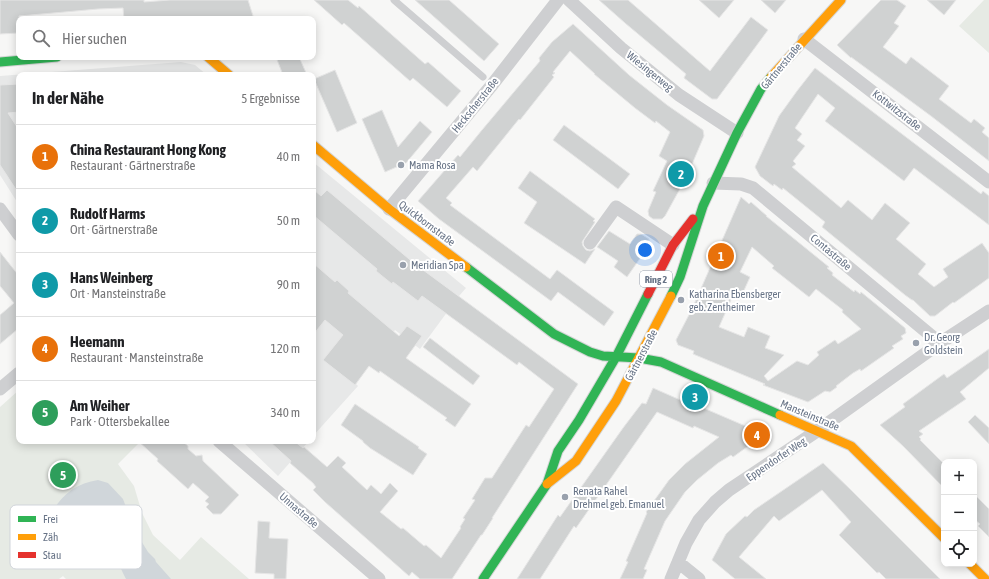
<!DOCTYPE html>
<html lang="de">
<head>
<meta charset="utf-8">
<style>
	body { margin:0; font-family:"Asap Condensed",sans-serif; background:#f2f2f2; color:#202124 }
	.controls { position:absolute; right:12px; bottom:12px; display:grid; overflow:hidden; border-radius:8px; box-shadow:0 2px 10px #0003 }
	.controls button { width:36px; height:36px; display:grid; place-items:center; padding:0; border:0; border-bottom:1px solid #e0e0e0; background:#fff; color:#202124; font:20px sans-serif }
	.you { position:absolute; left:645px; top:250px; width:14px; height:14px; margin:-10px; border:3px solid #fff; border-radius:50%; background:#1a73e8; box-shadow:0 0 0 6px #1a73e833 }
	.badge { display:grid; place-items:center; width:26px; height:26px; border-radius:50%; background:#565b62; color:#fff; font-size:13px; font-weight:700 }
	.pin { position:absolute; translate:-50% -50%; border:2px solid #fff; box-shadow:0 1px 4px #0006 }
	.list { margin:0; padding:0; list-style:none }
	h2 { display:flex; justify-content:space-between; align-items:center; height:52px; margin:0; padding:0 16px; font-size:17px }
	h2 small { font-size:13px; font-weight:400; color:#757577 }
	.list li { display:grid; grid-template-columns:26px 1fr auto; gap:12px; align-items:center; box-sizing:border-box; height:64px; padding:0 16px; border-top:1px solid #e0e0e0 }
	.list b { display:block; font-size:15px; white-space:nowrap }
	.list p { margin:0; font-size:13px; white-space:nowrap; color:#757577 }
	.list em { font-size:13px; font-style:normal; color:#757577 }
	.icon { flex:none; width:22px; height:22px; fill:none; stroke:currentColor; stroke-width:2; stroke-linecap:round; stroke-linejoin:round }
	.map { position:relative; flex:none; width:989px; height:579px; overflow:hidden }
	.search { position:absolute; background:#fff; box-shadow:0 2px 10px #0003; left:16px; top:16px; width:300px; height:44px; display:flex; align-items:center; gap:10px; box-sizing:border-box; padding:0 14px; border-radius:8px; color:#757577; font-size:15px }
	.panel { position:absolute; background:#fff; box-shadow:0 2px 10px #0003; left:16px; top:72px; width:300px; height:372px; border-radius:8px }
	.map>svg:first-child { display:block }
	.built { fill:#e7e8e8 }
	.green { fill:#e6eae4 }
	.water { fill:#d0d6da }
	.building { fill:#d0d2d2; stroke:#e6e6e6; fill-rule:evenodd }
	.lines { fill:none; stroke-linecap:round; stroke-linejoin:round }
	.fast-casing { stroke:#d4d5d5; stroke-width:11 }
	.slow-casing { stroke:#d4d5d5; stroke-width:11 }
	.jam-casing { stroke:#d4d5d5; stroke-width:11 }
	.lane { stroke:#cecfd1; stroke-width:7 }
	.street { stroke:#cecfd1; stroke-width:13 }
	.fast { stroke:#30b455; stroke-width:9 }
	.slow { stroke:#ff9f0a; stroke-width:9 }
	.jam { stroke:#e5322d; stroke-width:9 }
	.poi-dot { fill:#99a1ad; stroke:#fff; stroke-width:1.5 }
	.labels { text-anchor:middle; stroke-width:4; stroke-linejoin:round; paint-order:stroke }
	.shield { fill:#fff; stroke:#959daa; stroke-width:1 }
	.shield-label { font-size:10px; font-weight:bold; fill:#677386 }
	.street-label { font-size:11px; fill:#677386; stroke:#fff }
	.poi-label { font-size:11px; fill:#677386; stroke:#fff; text-anchor:start }
	.key { fill:#fff; stroke:#d1d5db; stroke-width:1 }
	.key-label { font-size:11px; fill:#677386 }
</style>
</head>
<body>
<div class="map">
<svg width="989" height="579" viewBox="0 0 989 579">
	<rect width="100%" height="100%" fill="#f7f7f6"/>
	<!-- built -->
	<path class="built" d="M181,62L195,65L207,75H19V205L0,175V76Z
		M313,162L466,288L459,296L420,349L395,330L356,384L358,386L313,436Z
		M242,441H309L278,476Z"/>
	<!-- green -->
	<path class="green" d="M984,0H989V53L959,26Z
		M19,390V441H141L118,464L134,486L142,513L153,535L180,560L201,537L249,579H66L63,576L59,579H0V407Z"/>
	<!-- water -->
	<path class="water" d="M98,480L108,483L123,499L135,531L148,552L155,559L156,562L171,579H126C118,564 113,548 107,533C105,528 107,523 103,518C100,514 95,512 90,512C67,510 75,538 49,528C46,521 49,517 53,511C63,493 78,483 98,480Z"/>
	<!-- building -->
	<path class="building" d="M0,0H144V2L170,0H248L254,19H231V17L203,19H124L123,8L98,9L19,16V33L0,34Z
		M314,0H348L358,8L359,6L425,64L428,62L461,91L447,107L413,78L410,81L344,23L342,25Z
		M415,0H449L499,44L484,61Z
		M599,0H628L710,71L751,17L768,30L717,99H712L684,78L686,74L625,23Z
		M699,0H734L719,18Z
		M761,0H786L775,13Z
		M881,0H897L906,6L894,23L899,26L883,47L906,64L911,57L949,86L939,99L971,123L974,119L985,128L982,132L989,138V161L931,116L851,57V58L837,45Z
		M927,0H956L944,15Z
		M573,24L629,75L667,105L703,130L704,136L687,176L665,216L662,219H653L649,216L648,211L656,192L653,191L667,161L659,156L670,132L656,121L655,123L635,108L594,74H595L570,51L553,72L555,73L552,75L554,77L520,120L519,119L477,171L473,167L446,198L452,203L450,205L550,279L557,270L614,312L604,326L558,292L551,301L439,219L418,201L458,155L460,157L482,130L540,61L539,58L552,42Z
		M276,57H299L307,75H283Z
		M815,68L981,194L983,191L989,196V225L914,168L904,181L825,121L835,108L818,94L795,128L802,134L797,140L805,146L793,161L796,164L792,167L841,208L848,200L872,220L885,203L910,223L896,239L926,264L918,274L934,287L948,277L943,269L982,243L989,253V278L954,303L953,302L935,316H930L913,300H912L905,295L822,227L825,222L783,188L782,190L774,184L773,186L760,176L755,167L779,116L797,91Z
		M335,70L357,123L337,132L314,79Z
		M19,84V112L8,113L19,130V194L0,165V85Z
		M382,110L398,147L420,121L432,132L406,163L385,172L362,119Z
		M564,125L630,174L618,189L553,140Z
		M530,171L595,219L593,221L595,222L582,242L583,246L586,250L590,251L595,249L585,264L524,223L537,202L518,188Z
		M313,189L321,196L327,190L415,264L578,384L492,518H493L482,535H481L452,579H420L412,572L409,576L325,502L313,490L316,487L313,483L290,463L291,461L269,441H294L303,448L304,447L327,467L338,456L346,463L342,467L367,490L371,485L381,494L390,483L398,491L380,512L401,529L403,528L424,546L426,545L441,558L461,528L460,527L465,519L463,518L475,500L472,499L485,478H492L526,425L529,427L554,389L519,362L517,365L422,296L418,301L393,282L392,284L376,271L377,269L313,215Z
		M741,197L749,204L751,202L767,216H766L829,267L827,268L833,273L832,275L854,292L855,290L860,294L861,292L905,328L906,333L901,336L903,339L892,346L894,348L861,371L860,369L853,373L836,386L837,387L830,392L825,391L808,402L763,385L765,384L693,354L694,351L678,345L676,340L692,309ZM752,247L774,266L772,268L809,297L816,289L843,310L842,312L861,329L838,344L835,340L817,352L819,355L808,365L797,361L768,381L764,376L784,355L765,348L770,336L748,327L744,337L719,327L734,293L741,297L750,277L740,272Z
		M609,231L630,244L637,234H641L649,239V242L648,247L627,277L614,267L618,261L597,247Z
		M0,252L19,276V328L0,344V315L14,303L0,286Z
		M313,263L335,282L337,280L349,291L348,293L399,336L407,326L422,336L406,358L471,404L455,427L445,420L447,418L380,371L379,373L369,366L355,385L323,360L343,335L325,320L313,335Z
		M430,338L480,376L473,385L423,347Z
		M989,349V368L960,392L966,399L919,431L923,434L919,437L921,439L920,440L944,464V488L903,446L880,425L905,407L903,404L944,374L947,378Z
		M653,388L694,406V404L750,428L747,436L751,444L733,457L731,455L718,463L697,480L685,492L665,521L644,569L647,570L643,579H620L628,562L626,561L647,513L646,512L669,480L685,464L719,437L694,426L693,428L657,412L576,528L574,526L540,579H517L558,515L560,517L623,428L642,403L646,404Z
		M355,404L419,447L418,448L427,454L413,475L370,448L363,442V441L341,425Z
		M975,415L989,428V444L968,422Z
		M138,441H182L188,446V449L196,456L202,455L203,461L239,495L221,514H213L206,507L209,504L205,501L209,497L193,483L188,489L157,461L158,459Z
		M823,463L852,491L940,579H886L879,572L877,573L839,535L851,522L822,490L779,521L774,516L739,557L766,579H735L712,560L726,534L745,516L747,517L754,510Z
		M974,494L989,509V537L978,526L980,524L974,519Z
		M258,521L270,522L269,538L288,539L286,579H274V574L255,573Z"/>
	<g class="lines">
		<!-- fast casing -->
		<g class="fast-casing">
			<path id="fast" d="M0,62L57,57
				M466,267L554,334L590,352L603,356L639,358L661,362L780,415
				M671,296L680,277L703,206L737,133L761,89L771,77
				M483,579L547,484L558,451L579,420L616,357L648,294"/>
		</g>
		<!-- slow casing -->
		<g class="slow-casing">
			<path id="slow" d="M208,57L229,75
				M771,77L841,0
				M313,145L389,209L466,267
				M780,415L851,446L944,538
				M547,484L576,461L616,401L671,296
				M970,564L985,579"/>
		</g>
		<!-- jam casing -->
		<g class="jam-casing">
			<path id="jam" d="M648,294L673,245L693,219"/>
		</g>
		<!-- lane -->
		<path class="lane" d="M394,0L483,77"/>
		<!-- street -->
		<path class="street" d="M569,0L621,48L679,95L737,133
			M804,39L989,182
			M713,183L741,184L753,188L940,343
			M0,209L19,235
			M389,209L492,85L558,0
			M590,243L616,207L673,245
			M0,389L19,373
			M219,441L379,579
			M678,562L699,579
			M671,579L686,543L699,520L715,502L729,490L817,431L940,343L989,311"/>
		<!-- fast -->
		<use href="#fast" class="fast"/>
		<!-- slow -->
		<use href="#slow" class="slow"/>
		<!-- jam -->
		<use href="#jam" class="jam"/>
	</g>
	<!-- markers -->
	<g class="poi-dot">
		<circle cx="401" cy="165" r="4"/>
		<circle cx="403" cy="265" r="4"/>
		<circle cx="681" cy="300" r="4"/>
		<circle cx="916" cy="343" r="4"/>
		<circle cx="565" cy="497" r="4"/>
	</g>
	<g class="labels">
		<!-- shield labels -->
		<rect class="shield" x="640" y="271" width="32" height="16" rx="3"/>
		<g class="shield-label">
			<text x="656" y="283">Ring 2</text>
		</g>
		<!-- street labels -->
		<g class="street-label">
			<text transform="translate(781 66) rotate(-50)" y="4">Gärtnerstraße</text>
			<text transform="translate(650 71) rotate(39)" y="4">Wiesingerweg</text>
			<text transform="translate(475 105) rotate(-51)" y="4">Heckscherstraße</text>
			<text transform="translate(897 110) rotate(38)" y="4">Kottwitzstraße</text>
			<text transform="translate(427 223) rotate(37)" y="4">Quickbornstraße</text>
			<text transform="translate(831 252) rotate(40)" y="4">Contastraße</text>
			<text transform="translate(641 355) rotate(-62)" y="4">Gärtnerstraße</text>
			<text transform="translate(810 415) rotate(23)" y="4">Mansteinstraße</text>
			<text transform="translate(776 459) rotate(-34)" y="4">Eppendorfer Weg</text>
			<text transform="translate(299 510) rotate(41)" y="4">Unnastraße</text>
		</g>
		<!-- poi labels -->
		<g class="poi-label">
			<text x="409" y="169">Mama Rosa</text>
			<text x="411" y="269">Meridian Spa</text>
			<text x="689" y="298">Katharina Ebensberger<tspan x="689" dy="13">geb. Zentheimer</tspan></text>
			<text x="924" y="341">Dr. Georg<tspan x="924" dy="13">Goldstein</tspan></text>
			<text x="573" y="495">Renata Rahel<tspan x="573" dy="13">Drehmel geb. Emanuel</tspan></text>
		</g>
	</g>
	<!-- legend -->
	<rect x="10" y="505" width="132" height="64" rx="6" class="key"/>
	<rect x="18" y="516" width="18" height="6" fill="#30b455"/>
	<rect x="18" y="534" width="18" height="6" fill="#ff9f0a"/>
	<rect x="18" y="552" width="18" height="6" fill="#e5322d"/>
	<g class="key-label">
		<text x="43" y="523">Frei</text>
		<text x="43" y="541">Zäh</text>
		<text x="43" y="559">Stau</text>
	</g>
</svg>
<div class="controls">
<button>+</button>
<button>−</button>
<button><svg class="icon" aria-label="locate" viewBox="0 0 24 24"><circle cx="12" cy="12" r="6"/><path d="M12 2v4M12 18v4M2 12h4M18 12h4"/></svg></button>
</div>
<div class="you"></div>
<div class="pin badge" style="left:721px;top:256px;background:#e8710a">1</div>
<div class="pin badge" style="left:681px;top:174px;background:#0f9aa8">2</div>
<div class="pin badge" style="left:695px;top:397px;background:#0f9aa8">3</div>
<div class="pin badge" style="left:757px;top:435px;background:#e8710a">4</div>
<div class="pin badge" style="left:63px;top:475px;background:#2e9e5b">5</div>
<div class="search"><svg class="icon" aria-label="search" viewBox="0 0 24 24"><circle cx="10" cy="10" r="6"/><path d="M15 15l6 6"/></svg>Hier suchen</div>
<section class="panel">
<h2>In der Nähe<small>5 Ergebnisse</small></h2>
<ul class="list">
<li><span class="badge" style="background:#e8710a">1</span><div><b>China Restaurant Hong Kong</b><p>Restaurant · Gärtnerstraße</p></div><em>40 m</em></li>
<li><span class="badge" style="background:#0f9aa8">2</span><div><b>Rudolf Harms</b><p>Ort · Gärtnerstraße</p></div><em>50 m</em></li>
<li><span class="badge" style="background:#0f9aa8">3</span><div><b>Hans Weinberg</b><p>Ort · Mansteinstraße</p></div><em>90 m</em></li>
<li><span class="badge" style="background:#e8710a">4</span><div><b>Heemann</b><p>Restaurant · Mansteinstraße</p></div><em>120 m</em></li>
<li><span class="badge" style="background:#2e9e5b">5</span><div><b>Am Weiher</b><p>Park · Ottersbekallee</p></div><em>340 m</em></li>
</ul>
</section>
</div>
</body>
</html>
